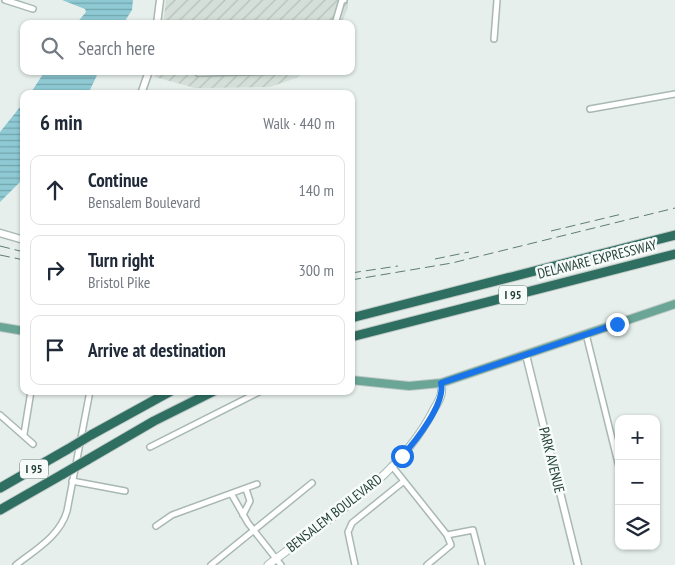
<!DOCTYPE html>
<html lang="en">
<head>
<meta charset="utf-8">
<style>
	body { margin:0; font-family:"PT Sans Narrow",sans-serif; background:#f2f2f3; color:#1f2937 }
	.controls { position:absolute; right:15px; bottom:15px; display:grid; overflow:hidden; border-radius:10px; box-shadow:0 1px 4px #0004 }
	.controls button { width:45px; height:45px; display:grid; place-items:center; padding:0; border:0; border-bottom:1px solid #e0e1e3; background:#fff; color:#1f2937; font:25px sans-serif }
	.stop { position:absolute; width:15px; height:15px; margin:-11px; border:4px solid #1a73e8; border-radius:50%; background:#fff }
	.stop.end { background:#1a73e8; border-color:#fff; box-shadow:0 1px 5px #0008 }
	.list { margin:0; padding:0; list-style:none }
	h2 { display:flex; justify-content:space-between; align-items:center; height:65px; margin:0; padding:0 20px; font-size:21px }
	h2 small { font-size:16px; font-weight:400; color:#747a83 }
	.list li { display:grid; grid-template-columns:32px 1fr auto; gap:15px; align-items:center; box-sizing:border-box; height:70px; margin:0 10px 10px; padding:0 10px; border:1px solid #e0e1e3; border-radius:10px }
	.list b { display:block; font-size:19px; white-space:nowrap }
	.list p { margin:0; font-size:16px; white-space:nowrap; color:#747a83 }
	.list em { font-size:16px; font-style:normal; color:#747a83 }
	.icon { flex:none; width:28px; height:28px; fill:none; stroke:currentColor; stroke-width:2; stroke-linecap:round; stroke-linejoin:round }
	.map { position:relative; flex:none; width:675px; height:565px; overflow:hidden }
	.search { position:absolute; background:#fff; box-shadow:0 1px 4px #0004; left:20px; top:20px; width:335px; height:55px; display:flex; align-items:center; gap:12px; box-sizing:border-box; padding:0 18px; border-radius:10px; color:#747a83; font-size:19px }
	.panel { position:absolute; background:#fff; box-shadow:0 1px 4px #0004; left:20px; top:90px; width:335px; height:305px; border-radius:10px }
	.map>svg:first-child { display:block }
	.industrial { fill:url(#industrial-furrows) }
	.water { fill:url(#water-rules) }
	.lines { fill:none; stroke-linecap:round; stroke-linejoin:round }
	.minor-casing { stroke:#a8b8b2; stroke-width:8 }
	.tertiary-casing { stroke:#a8b8b2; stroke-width:9 }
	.secondary-casing { stroke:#a4bbb3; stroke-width:9 }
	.primary-casing { stroke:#c2cac8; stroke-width:10 }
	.motorway-casing { stroke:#c2cac8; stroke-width:11 }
	.minor { stroke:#fff; stroke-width:5 }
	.tertiary { stroke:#fff; stroke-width:6 }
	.secondary { stroke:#fff; stroke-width:7 }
	.primary { stroke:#6aa596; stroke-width:8 }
	.motorway { stroke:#2f6f62; stroke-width:9 }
	.rail { stroke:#5f7d75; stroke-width:1; stroke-dasharray:10 5; stroke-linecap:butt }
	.motorway-bridge-casing { stroke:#c2cac8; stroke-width:11; stroke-linecap:butt }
	.motorway-bridge { stroke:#2f6f62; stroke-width:9 }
	.route { stroke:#1a73e8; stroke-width:6 }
	.labels { text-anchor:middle; stroke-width:5; stroke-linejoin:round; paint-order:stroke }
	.shield { fill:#f7fbf9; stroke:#637a73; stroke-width:1 }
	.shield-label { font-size:12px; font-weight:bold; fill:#24423a }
	.street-label { font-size:14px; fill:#24423a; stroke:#f7fbf9 }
</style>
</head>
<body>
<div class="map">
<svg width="675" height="565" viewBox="0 0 675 565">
	<defs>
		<pattern id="industrial-furrows" width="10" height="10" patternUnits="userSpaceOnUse" patternTransform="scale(1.25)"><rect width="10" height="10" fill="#d4dfda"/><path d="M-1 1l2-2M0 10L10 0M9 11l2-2" fill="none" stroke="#b6c1bc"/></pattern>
		<pattern id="water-rules" width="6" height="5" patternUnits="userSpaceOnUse" patternTransform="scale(1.25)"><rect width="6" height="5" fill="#8ec9d4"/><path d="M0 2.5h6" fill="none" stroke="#74a5ad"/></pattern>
	</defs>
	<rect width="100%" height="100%" fill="#e6efeb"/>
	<!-- industrial -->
	<path class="industrial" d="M166,0H348V8L341,24H163Z
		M156,71H305L296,78L270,87L195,88L155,77Z"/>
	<!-- water -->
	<path class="water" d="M62,0H133L132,10L123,24H76L86,12L85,9Z
		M45,71H99L88,94H30Z
		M24,102V178L0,202V132Z"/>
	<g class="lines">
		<!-- minor casing -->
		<g class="minor-casing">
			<path id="minor" d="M5,0L33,9
				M335,24L342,0H344
				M494,39L497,0
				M198,73L292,71
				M590,109L675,94
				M586,334L619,467
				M0,415L33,444
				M24,434L31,391
				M150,447L261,391
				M392,466L447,535
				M72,481L125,491
				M232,495L248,523L281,565
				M243,515L250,501L246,489
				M156,526L172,515L257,484
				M16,565C35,550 60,536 67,511L90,391
				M211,565L312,483
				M355,565L348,532L352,523L404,481
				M427,565L451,545L447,535L473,530L482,565"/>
		</g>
		<!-- tertiary casing -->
		<g class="tertiary-casing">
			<path id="tertiary" d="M157,24L160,0
				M141,94L149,71
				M0,233L24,240
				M526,355L578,565"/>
		</g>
		<!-- secondary casing -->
		<g class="secondary-casing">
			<path id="secondary" d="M268,565C326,520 398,479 433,411C438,402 444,394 441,383"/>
		</g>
		<!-- primary casing -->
		<g class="primary-casing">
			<path id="primary" d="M0,327L24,331
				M351,380L409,386L441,383L675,304"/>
		</g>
		<!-- motorway casing -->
		<g class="motorway-casing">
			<path id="motorway" d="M351,318L675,235
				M351,337L675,254
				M91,435L171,391
				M87,460L154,421L214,391
				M0,488L68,449
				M0,510L63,474"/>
		</g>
		<!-- minor -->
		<use href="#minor" class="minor"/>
		<!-- tertiary -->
		<use href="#tertiary" class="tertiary"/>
		<!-- secondary -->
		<use href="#secondary" class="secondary"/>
		<!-- primary -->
		<use href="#primary" class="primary"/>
		<!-- motorway -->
		<use href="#motorway" class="motorway"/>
		<!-- rail -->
		<path class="rail" d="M551,231L622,214
			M0,246L24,252
			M0,255L24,260
			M435,259L469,252
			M351,273L398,266
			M351,280L452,263L675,208"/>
		<!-- motorway-bridge casing -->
		<g class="motorway-bridge-casing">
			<path id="motorway-bridge" d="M68,449L91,435
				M63,474L87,460"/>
		</g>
		<!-- motorway-bridge -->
		<use href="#motorway-bridge" class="motorway-bridge"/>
	</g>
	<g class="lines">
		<!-- route -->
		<path class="route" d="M402,456C415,442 446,403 441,383L617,324"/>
	</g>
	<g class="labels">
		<!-- shield labels -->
		<g class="shield">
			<rect x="499" y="285.5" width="28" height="19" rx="4"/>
			<rect x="20" y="459.5" width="28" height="19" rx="4"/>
		</g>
		<g class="shield-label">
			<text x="513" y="299">I 95</text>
			<text x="34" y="473">I 95</text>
		</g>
		<!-- street labels -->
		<g class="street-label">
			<text transform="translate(597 259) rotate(-14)" y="5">DELAWARE EXPRESSWAY</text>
			<text transform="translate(552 460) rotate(76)" y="5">PARK AVENUE</text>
			<text transform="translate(334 513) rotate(-38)" y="5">BENSALEM BOULEVARD</text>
		</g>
	</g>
</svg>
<div class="controls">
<button>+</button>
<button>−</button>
<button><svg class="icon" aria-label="layers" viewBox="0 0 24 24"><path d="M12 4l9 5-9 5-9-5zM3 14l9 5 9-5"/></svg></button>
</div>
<div class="stop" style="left:402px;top:456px"></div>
<div class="stop end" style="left:617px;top:324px"></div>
<div class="search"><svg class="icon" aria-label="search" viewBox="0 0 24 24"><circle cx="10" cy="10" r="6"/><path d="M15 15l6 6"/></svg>Search here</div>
<section class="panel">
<h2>6 min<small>Walk · 440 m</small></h2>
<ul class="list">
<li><svg class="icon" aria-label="ahead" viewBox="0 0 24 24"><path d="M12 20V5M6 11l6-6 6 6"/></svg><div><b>Continue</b><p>Bensalem Boulevard</p></div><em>140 m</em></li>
<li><svg class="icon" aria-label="right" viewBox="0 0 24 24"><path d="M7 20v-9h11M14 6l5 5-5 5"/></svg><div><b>Turn right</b><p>Bristol Pike</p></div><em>300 m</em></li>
<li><svg class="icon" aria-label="arrive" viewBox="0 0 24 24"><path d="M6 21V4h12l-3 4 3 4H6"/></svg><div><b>Arrive at destination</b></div></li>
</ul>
</section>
</div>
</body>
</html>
